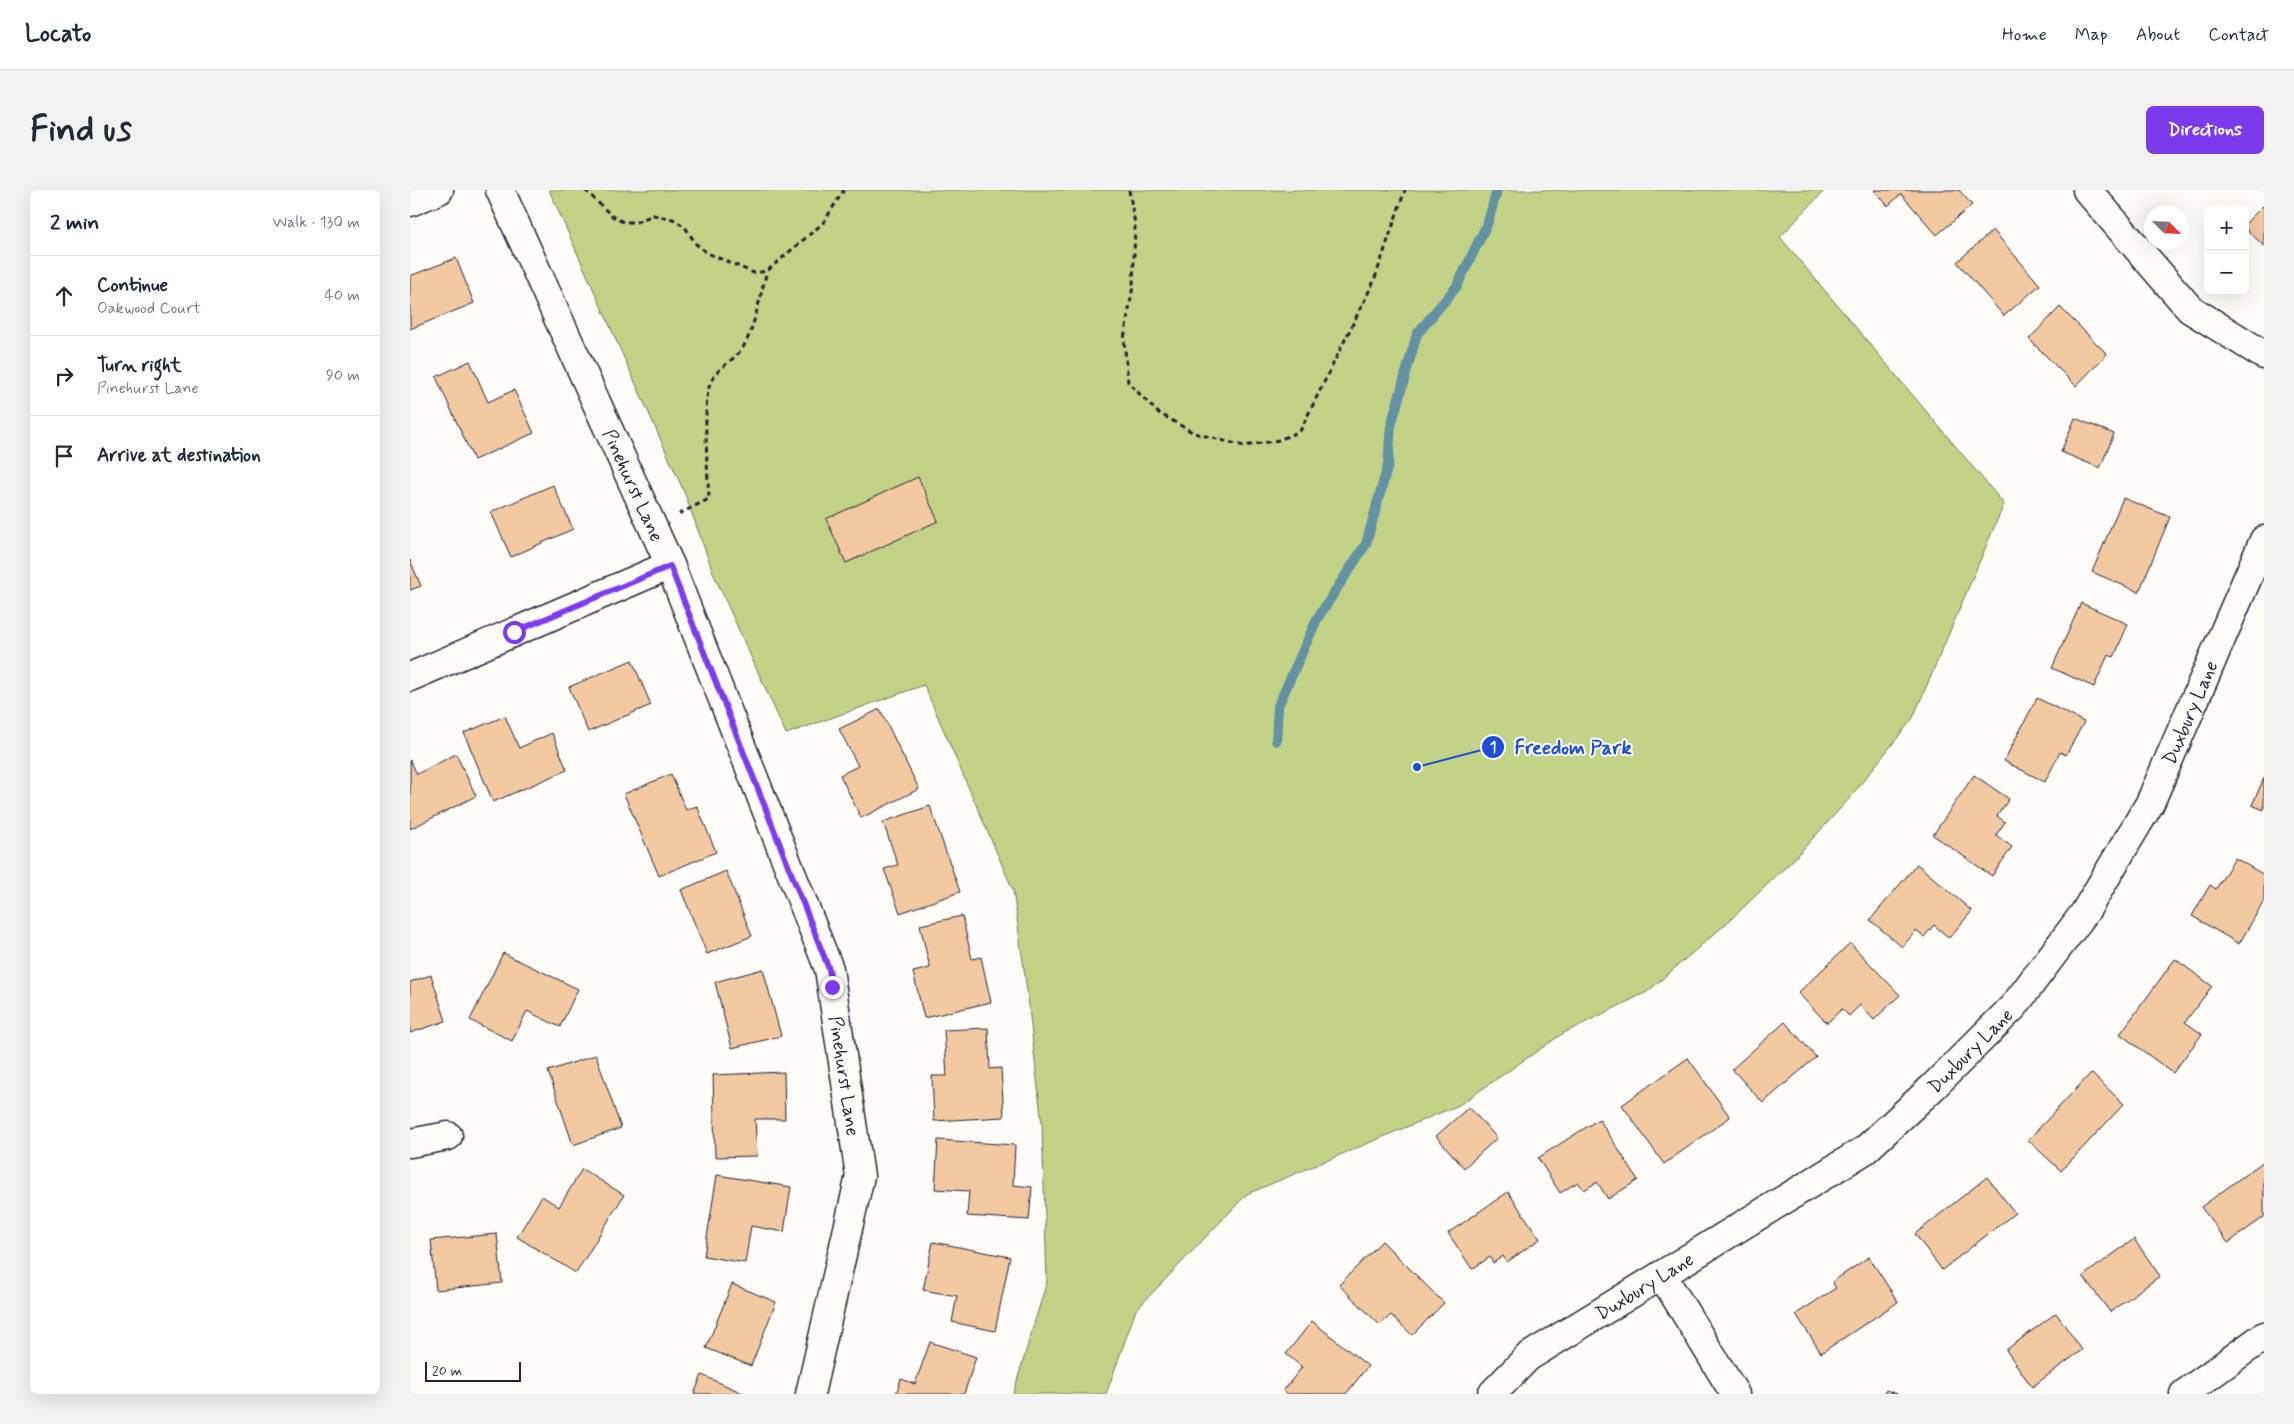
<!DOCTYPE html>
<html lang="en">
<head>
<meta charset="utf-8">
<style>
	body { margin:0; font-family:Mynerve,sans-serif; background:#f2f2f3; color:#1f2937 }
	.controls { position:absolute; right:15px; top:15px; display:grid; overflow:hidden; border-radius:8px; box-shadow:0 5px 20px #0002 }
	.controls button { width:45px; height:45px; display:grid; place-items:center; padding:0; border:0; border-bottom:1px solid #e0e1e3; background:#fff; color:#1f2937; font:25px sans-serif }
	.compass { position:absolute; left:1734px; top:15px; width:45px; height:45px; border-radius:50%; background:#fff; box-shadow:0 5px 20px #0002; rotate:114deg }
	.scale { position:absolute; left:15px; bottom:12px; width:96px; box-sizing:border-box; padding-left:5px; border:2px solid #22223b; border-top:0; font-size:14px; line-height:18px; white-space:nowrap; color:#22223b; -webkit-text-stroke:4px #fdfcf7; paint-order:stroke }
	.stop { position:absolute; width:15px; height:15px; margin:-11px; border:4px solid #7c3aed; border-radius:50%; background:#fff }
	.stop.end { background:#7c3aed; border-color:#fff; box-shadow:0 1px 5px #0008 }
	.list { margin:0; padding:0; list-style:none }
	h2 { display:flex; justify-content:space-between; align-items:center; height:65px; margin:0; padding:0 20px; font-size:21px }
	h2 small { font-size:16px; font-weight:400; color:#747a83 }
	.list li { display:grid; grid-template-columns:32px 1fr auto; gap:15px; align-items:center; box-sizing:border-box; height:80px; padding:0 20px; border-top:1px solid #e0e1e3 }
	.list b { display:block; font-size:19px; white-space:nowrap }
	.list p { margin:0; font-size:16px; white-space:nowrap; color:#747a83 }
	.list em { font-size:16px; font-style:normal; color:#747a83 }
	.icon { flex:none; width:28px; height:28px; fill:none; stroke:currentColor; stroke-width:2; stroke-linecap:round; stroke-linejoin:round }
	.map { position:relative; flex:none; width:1854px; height:1204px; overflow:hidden; border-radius:8px }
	header { display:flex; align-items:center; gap:30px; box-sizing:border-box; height:70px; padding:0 25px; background:#fff; border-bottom:1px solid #e0e1e3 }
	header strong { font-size:24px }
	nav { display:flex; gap:28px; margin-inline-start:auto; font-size:18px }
	.intro { display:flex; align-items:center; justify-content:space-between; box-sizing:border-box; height:120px; padding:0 30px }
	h1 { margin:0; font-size:35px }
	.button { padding:12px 22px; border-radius:8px; background:#7c3aed; color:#fff; font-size:18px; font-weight:700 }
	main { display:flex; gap:30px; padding:0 30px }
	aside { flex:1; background:#fff; border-radius:8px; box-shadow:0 5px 20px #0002 }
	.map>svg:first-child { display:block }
	.green { fill:#c2d286; stroke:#727a60 }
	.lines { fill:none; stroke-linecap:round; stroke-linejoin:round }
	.stream { stroke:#6292a3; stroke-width:10 }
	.building { fill:#f2c9a1; stroke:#22223b }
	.minor-casing { stroke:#22223b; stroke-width:31 }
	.path { stroke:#22223b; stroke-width:3; stroke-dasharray:5 4; stroke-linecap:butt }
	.minor { stroke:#fdfcf7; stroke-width:28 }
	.route { stroke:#7c3aed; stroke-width:6 }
	.labels { text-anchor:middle; stroke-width:4; stroke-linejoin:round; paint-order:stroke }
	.street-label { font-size:19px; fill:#22223b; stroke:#fdfcf7 }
	.leader { fill:none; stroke:#1d4ed8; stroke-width:2 }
	.callout-dot { fill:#1d4ed8; stroke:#fdfcf7; stroke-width:2 }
	.mark-label { font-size:15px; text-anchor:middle; font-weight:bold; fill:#fff }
	.callout-label { font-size:20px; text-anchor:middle; font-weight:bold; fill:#1d4ed8; stroke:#fdfcf7; stroke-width:4; stroke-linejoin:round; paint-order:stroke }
</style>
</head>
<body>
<header>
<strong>Locato</strong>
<nav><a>Home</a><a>Map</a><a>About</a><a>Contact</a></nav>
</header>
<div class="intro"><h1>Find us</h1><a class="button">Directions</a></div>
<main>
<aside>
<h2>2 min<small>Walk · 130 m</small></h2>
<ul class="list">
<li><svg class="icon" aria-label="ahead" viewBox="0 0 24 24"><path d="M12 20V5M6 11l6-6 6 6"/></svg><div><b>Continue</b><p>Oakwood Court</p></div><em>40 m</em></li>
<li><svg class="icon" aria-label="right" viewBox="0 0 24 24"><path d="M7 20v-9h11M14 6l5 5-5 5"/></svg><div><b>Turn right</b><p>Pinehurst Lane</p></div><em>90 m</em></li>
<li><svg class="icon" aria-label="arrive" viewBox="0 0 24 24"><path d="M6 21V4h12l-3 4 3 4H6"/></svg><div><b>Arrive at destination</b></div></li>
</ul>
</aside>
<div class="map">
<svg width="1854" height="1204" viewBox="0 0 1854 1204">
	<rect width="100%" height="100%" fill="#fdfcf7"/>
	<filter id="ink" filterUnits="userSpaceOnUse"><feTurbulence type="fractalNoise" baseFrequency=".02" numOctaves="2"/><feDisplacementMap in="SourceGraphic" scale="10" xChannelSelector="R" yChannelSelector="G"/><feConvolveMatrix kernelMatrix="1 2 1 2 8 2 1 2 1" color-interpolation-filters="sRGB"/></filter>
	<g filter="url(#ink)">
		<!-- green -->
		<path class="green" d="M139,0H1415L1370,47L1594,314L1503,528L1439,609L1382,671L1317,733L1237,802L1152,844L1049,915L837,1004L726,1120L696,1204H603L637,1091L632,935L618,808L603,700L514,495L376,544L304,385L275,304Z"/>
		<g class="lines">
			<!-- stream -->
			<path class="stream" d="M866,551L868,516L907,429L956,354L978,275L981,236L1007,144L1047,96L1078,32L1087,0"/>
		</g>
		<!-- building -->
		<path class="building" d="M1464,0H1549L1562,15L1527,45L1491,4L1478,16Z
			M1854,15V56L1835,38V34Z
			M1583,40L1630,95L1594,126L1547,72Z
			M46,68L64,113L0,139V86Z
			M1650,117L1697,164L1666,196L1619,149Z
			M60,171L78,212L104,200L124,243L64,270L26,187Z
			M1665,228L1704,244L1690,278L1651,262Z
			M508,287L528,331L436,373L416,329Z
			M143,295L163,339L101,367L81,322Z
			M1713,308L1760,327L1729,402L1682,382Z
			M0,370L11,396L0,400Z
			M1671,413L1718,434L1704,467L1698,465L1684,497L1642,478Z
			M222,470L241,515L178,542L159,497Z
			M1627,508L1674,532L1656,565L1650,562L1635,592L1594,571Z
			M470,519L509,599L451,628L430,585L448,576L429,539Z
			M95,526L109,558L142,543L157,580L83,612L54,543Z
			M46,564L66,606L0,639V570L7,584Z
			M261,584L276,620L287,616L306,662L249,686L214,604Z
			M1564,585L1599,609L1587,626L1595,632L1586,645L1602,657L1582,686L1523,645Z
			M1854,588V620L1842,615Z
			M520,616L550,702L490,723L474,679L488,675L473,632Z
			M1825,668L1854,685V711L1829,754L1782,726L1800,695L1806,699Z
			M1507,674L1562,721L1539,748L1524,735L1514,747L1506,741L1492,757L1460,730Z
			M316,681L342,746L297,764L271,700Z
			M552,726L562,769L571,767L581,812L514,828L503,782L520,778L510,735Z
			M1440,753L1490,805L1464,830L1450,815L1439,826L1432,819L1417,833L1388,803Z
			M93,763L168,799L150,837L117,821L102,851L60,830Z
			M1765,769L1802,796L1775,832L1792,844L1763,883L1710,844Z
			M353,779L371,846L322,858L305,792Z
			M21,785L36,831L0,843V792Z
			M1375,832L1406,867L1353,913L1322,879Z
			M578,838L580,879L591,878L594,927L524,931L522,886H537L534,840Z
			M186,865L211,938L163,955L138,881Z
			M1278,868L1320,927L1254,974L1212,915Z
			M374,882L375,929H345L347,966L305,967L303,885Z
			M1681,883L1714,914L1651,981L1618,950Z
			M1059,917L1087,948L1054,978L1026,946Z
			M1189,929L1228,990L1198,1009L1187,992L1174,1000L1168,992L1150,1003L1128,968Z
			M528,950L605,955L603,995L622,997L619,1030L557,1026L559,1001L525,999Z
			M1854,971V1027L1818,1053L1791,1017Z
			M172,979L214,1005L166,1083L107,1047L132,1006L149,1017Z
			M307,985L381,997L374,1042L341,1036L335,1073L294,1066Z
			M1577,987L1605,1023L1532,1080L1505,1044Z
			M1098,1002L1130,1049L1097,1072L1093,1066L1083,1073L1080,1067L1062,1079L1038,1043Z
			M87,1044L92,1093L26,1100L21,1050Z
			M1724,1049L1750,1086L1700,1122L1673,1086Z
			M972,1051L1034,1113L1002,1145L981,1125L970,1135L929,1095Z
			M523,1052L600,1067L585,1141L542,1132L547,1106L513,1100Z
			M1459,1067L1488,1112L1411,1163L1386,1124L1426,1098L1422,1092Z
			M322,1094L366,1112L341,1176L296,1158Z
			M1646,1123L1672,1160L1622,1197L1596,1160Z
			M902,1131L958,1176L936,1204H877L873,1201L892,1177L876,1164Z
			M520,1152L566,1167L554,1204H486L491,1189L505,1194Z
			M292,1185L335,1204H284Z
			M1476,1200L1487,1204H1474Z"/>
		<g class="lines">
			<!-- minor casing -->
			<g class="minor-casing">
				<g id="minor">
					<path id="s1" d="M90,0L260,375L419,779L450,986L400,1204"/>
					<path d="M1677,0L1780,119L1854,165"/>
					<path d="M0,12L29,0"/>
					<path d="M0,487L260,375"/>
					<path d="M0,953L38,946"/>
					<path d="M1252,1085L1325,1204"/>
					<path id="s2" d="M1082,1204L1118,1167L1455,960L1522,898L1604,816L1675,722L1740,613L1854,350"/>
					<path d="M1774,1204L1854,1146"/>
				</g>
			</g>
			<!-- path -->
			<path class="path" d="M175,0L202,26L213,32H226L243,25L263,29L275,37L286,54L297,63L344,83L357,81L413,33L434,0
				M719,0L725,34L723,96L714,149L718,192L747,222L784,243L834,256L869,250L890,241L964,91L995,0
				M269,324L299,309C298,285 292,213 300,194C307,176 326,171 335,154C345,135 351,102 357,81"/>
			<!-- minor -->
			<use href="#minor" class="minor"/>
		</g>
	</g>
	<g class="lines" filter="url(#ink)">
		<!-- route -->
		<path class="route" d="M104,442L260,376L419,779L422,797"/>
	</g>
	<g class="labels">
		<!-- street labels -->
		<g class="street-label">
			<text dy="7" stroke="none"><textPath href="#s1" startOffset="324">Pinehurst Lane</textPath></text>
			<text dy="7" stroke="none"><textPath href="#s2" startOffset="998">Duxbury Lane</textPath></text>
			<text dy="7" stroke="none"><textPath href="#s2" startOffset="592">Duxbury Lane</textPath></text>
			<text dy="7" stroke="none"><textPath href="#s1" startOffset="954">Pinehurst Lane</textPath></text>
			<text dy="7" stroke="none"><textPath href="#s2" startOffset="188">Duxbury Lane</textPath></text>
		</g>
	</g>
	<!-- callouts -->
	<path class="leader" d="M1007 577L1083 557"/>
	<g class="callout-dot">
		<circle cx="1007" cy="577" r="5"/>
		<circle cx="1083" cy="557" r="12"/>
	</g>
	<g class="mark-label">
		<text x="1083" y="562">1</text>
	</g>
	<g class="callout-label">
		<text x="1163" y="564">Freedom Park</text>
	</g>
</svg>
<div class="controls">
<button>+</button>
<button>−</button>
</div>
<svg class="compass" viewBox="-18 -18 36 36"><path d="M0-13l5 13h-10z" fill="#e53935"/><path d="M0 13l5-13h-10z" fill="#747a83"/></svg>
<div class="scale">20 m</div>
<div class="stop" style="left:104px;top:442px"></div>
<div class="stop end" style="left:422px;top:797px"></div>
</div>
</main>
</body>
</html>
